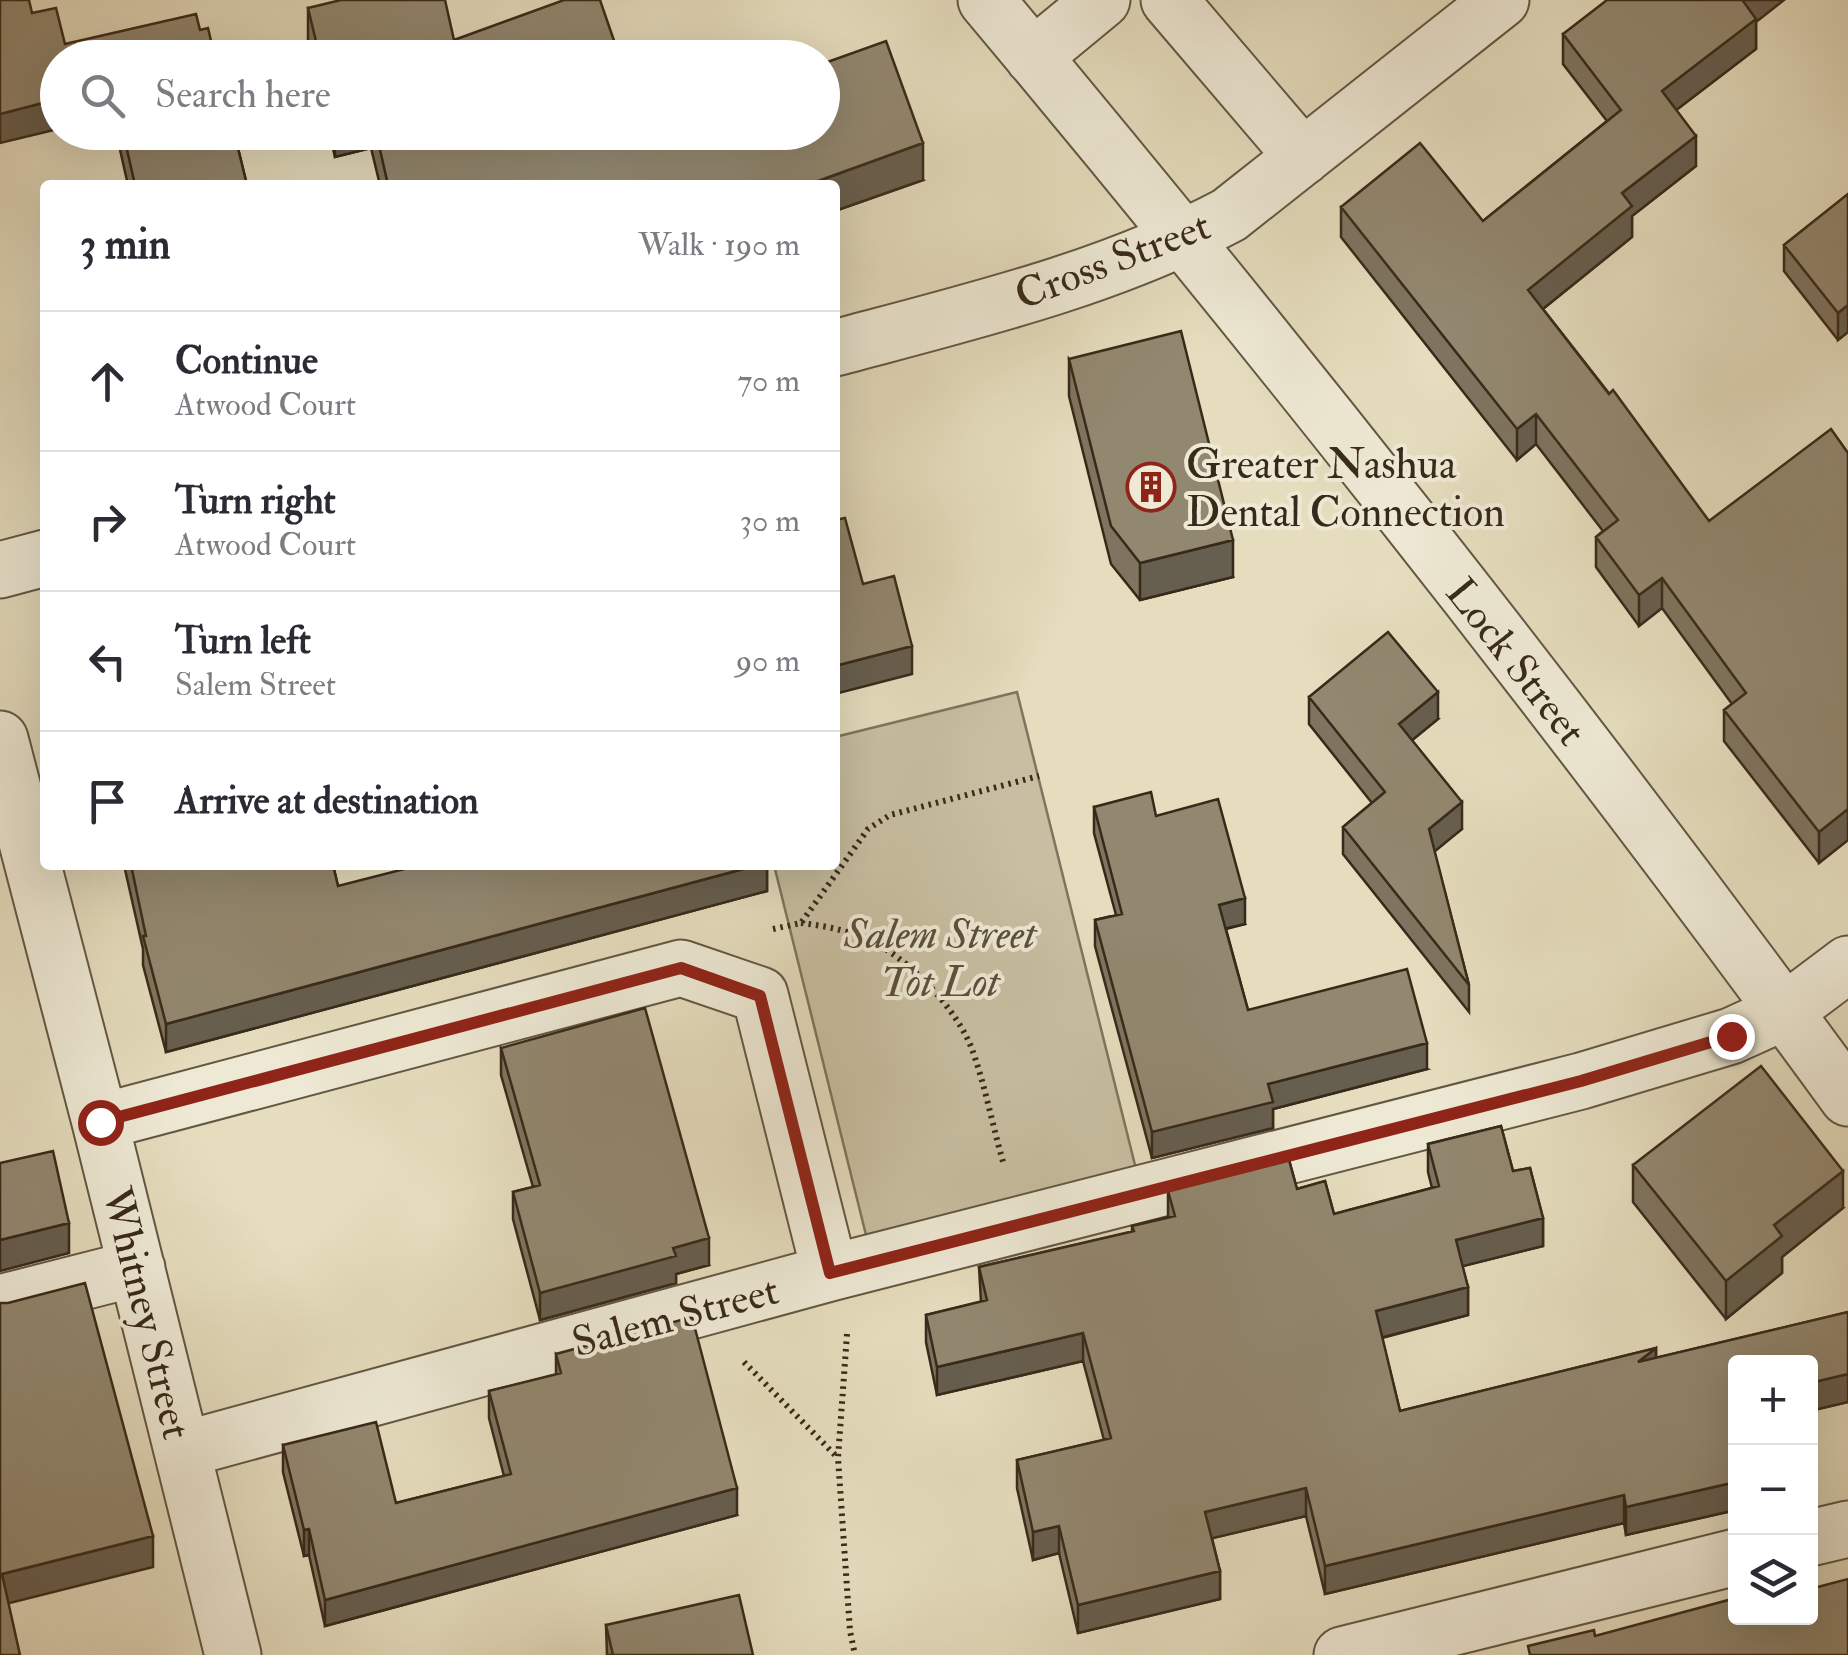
<!DOCTYPE html>
<html lang="en">
<head>
<meta charset="utf-8">
<style>
	body { margin:0; font-family:"IM FELL Double Pica",serif; background:#f2f2f3; color:#2b2b33 }
	.controls { position:absolute; right:30px; bottom:30px; display:grid; overflow:hidden; border-radius:10px; box-shadow:0 10px 40px #0002 }
	.controls button { width:90px; height:90px; display:grid; place-items:center; padding:0; border:0; border-bottom:2px solid #e1e1e2; background:#fff; color:#2b2b33; font:50px sans-serif }
	.stop { position:absolute; width:30px; height:30px; margin:-22px; border:8px solid #8f2418; border-radius:50%; background:#fff }
	.stop.end { background:#8f2418; border-color:#fff; box-shadow:0 2px 10px #0008 }
	.list { margin:0; padding:0; list-style:none }
	h2 { display:flex; justify-content:space-between; align-items:center; height:130px; margin:0; padding:0 40px; font-size:42px }
	h2 small { font-size:32px; font-weight:400; color:#7c7c81 }
	.list li { display:grid; grid-template-columns:65px 1fr auto; gap:30px; align-items:center; box-sizing:border-box; height:140px; padding:0 40px; border-top:2px solid #e1e1e2 }
	.list b { display:block; font-size:38px; white-space:nowrap }
	.list p { margin:0; font-size:32px; white-space:nowrap; color:#7c7c81 }
	.list em { font-size:32px; font-style:normal; color:#7c7c81 }
	.icon { flex:none; width:55px; height:55px; fill:none; stroke:currentColor; stroke-width:2; stroke-linecap:round; stroke-linejoin:round }
	.map { position:relative; flex:none; width:1848px; height:1655px; overflow:hidden }
	.search { position:absolute; background:#fff; box-shadow:0 10px 40px #0002; left:40px; top:40px; width:800px; height:110px; display:flex; align-items:center; gap:25px; box-sizing:border-box; padding:0 35px; border-radius:55px; color:#7c7c81; font-size:38px }
	.panel { position:absolute; background:#fff; box-shadow:0 10px 40px #0002; left:40px; top:180px; width:800px; height:690px; border-radius:10px }
	.map>svg:first-child { display:block }
	.green { fill:#c8bfa2; stroke:#80745e; stroke-width:2.5 }
	.lines { fill:none; stroke-linecap:round; stroke-linejoin:round }
	.minor-casing { stroke:#635743; stroke-width:59 }
	.path { stroke:#382a1a; stroke-width:6; stroke-dasharray:2.5 5; stroke-linecap:butt }
	.minor { stroke:#eee9d5; stroke-width:55 }
	.wall { fill:#7e745f; stroke:#382a1a; stroke-width:2.5 }
	.shaded-wall { fill:#665e4e; stroke:#382a1a; stroke-width:2.5 }
	.building { fill:#92876f; stroke:#382a1a; stroke-width:2.5 }
	.route { stroke:#8f2418; stroke-width:12 }
	.labels { text-anchor:middle; stroke-width:8; stroke-linejoin:round; paint-order:stroke }
	.street-label { font-size:42px; fill:#382a1a; stroke:#eee9d5 }
	.poi-label { font-size:42px; fill:#382a1a; stroke:#eee9d5; text-anchor:start }
	.park-label { font-size:42px; font-style:italic; fill:#5c4f3c; stroke:#eee9d5 }
</style>
</head>
<body>
<div class="map">
<svg width="1848" height="1655" viewBox="0 0 1848 1655">
	<rect width="100%" height="100%" fill="#e5ddbe"/>
	<filter id="stains"><feTurbulence type="fractalNoise" baseFrequency=".002" numOctaves="4"/><feColorMatrix values="0 0 0 0 .2 0 0 0 0 .09 0 0 0 0 .02 0 0 0 .5 -.17"/></filter>
	<radialGradient id="worn" r=".72"><stop offset=".6" stop-color="#630" stop-opacity="0"/><stop offset="1" stop-color="#630" stop-opacity=".3"/></radialGradient>
	<!-- green -->
	<path class="green" d="M1017,692L1136,1169L866,1235L774,865H835V737Z"/>
	<g class="lines">
		<!-- minor casing -->
		<g class="minor-casing">
			<path id="minor" d="M986,0C1285,357 1574,723 1848,1098
				M1169,0L1303,157
				M1033,57L1102,0
				M835,348C969,312 1106,280 1229,215L1501,0
				M0,570L45,558
				M0,739L100,1122L233,1655
				M100,1122L681,968L760,995L830,1273
				M0,1303L137,1268
				M182,1450L830,1273L1581,1081L1731,1036L1784,1012L1848,964
				M1810,1538L1848,1529
				M1342,1655L1736,1557"/>
		</g>
		<!-- path -->
		<path class="path" d="M801,923C825,926 847,930 869,940C909,958 959,1011 973,1052C986,1089 993,1128 1004,1165
			M773,929L801,923L868,829L890,815L1039,776
			M847,1334L838,1458L850,1631L855,1655
			M744,1362L836,1456"/>
		<!-- minor -->
		<use href="#minor" class="minor"/>
	</g>
	<!-- wall -->
	<path class="wall" d="M308,8L454,40L620,58H311L308,44Z
		M1756,22V49L1676,110L1696,166L1632,216V237L1543,309L1709,521L1848,453V840L1819,863L1724,741V710L1732,704L1662,608L1639,626L1596,567V537L1603,531L1536,444L1517,460L1341,237V207L1483,221L1607,121L1563,64V34Z
		M116,132H234L247,185H128Z
		M329,132H822L923,180L835,211V185H380L371,148L335,157Z
		M1848,194V332L1838,340L1784,271V245Z
		M1069,359L1233,577L1140,600L1111,564L1069,396Z
		M1309,697L1438,719L1412,740L1462,829L1434,851L1469,985V1012L1343,854V827L1372,803L1309,724Z
		M1094,807L1156,816L1245,924L1226,929L1248,1010L1427,1069L1273,1109V1128L1152,1158L1095,946V920L1116,915L1094,833Z
		M124,865H333L338,886L767,865V891L166,1052L143,965V949Z
		M501,1048L709,1265L676,1274V1283L540,1320L513,1219V1192L533,1187L501,1075Z
		M1501,1126L1513,1171L1530,1168L1543,1218V1246L1462,1266L1468,1287V1315L1382,1338L1400,1411L1656,1348V1358L1848,1312V1402L1810,1411V1362H1736V1510L1626,1535L1624,1523L1325,1594L1306,1516L1212,1538L1220,1571V1599L1078,1633L1059,1553L1033,1560L1017,1488V1460L1104,1440L1083,1361L937,1395L926,1342V1315L981,1302L979,1267L1132,1232V1226L1168,1217V1191L1289,1160L1297,1189L1325,1181L1334,1214L1432,1188L1428,1172V1144Z
		M1633,1165L1843,1208L1782,1257V1273L1726,1319L1633,1202Z
		M556,1354L737,1515L325,1626L309,1555L304,1556L283,1472V1445L396,1503L504,1476L489,1418V1391L556,1375Z
		M606,1625L753,1655H607Z"/>
	<!-- shaded-wall -->
	<path class="shaded-wall" d="M1745,0H1784L1756,22V49L1662,121V91Z
		M58,99V129L0,143V114Z
		M335,132H371V148L335,157Z
		M1696,136V166L1632,216V237L1528,321V290L1622,193Z
		M923,143V180L835,211V185H807Z
		M1848,305V332L1838,340V313Z
		M1536,414V444L1517,460V429Z
		M1233,540V577L1140,600V563Z
		M1662,578V608L1639,626V595Z
		M912,646V674L835,694V666Z
		M1438,692V719L1399,751V724Z
		M1462,802V829L1429,856V829Z
		M1848,809V840L1819,863V832Z
		M758,865H767V891L166,1052V1024Z
		M1245,898V924L1219,930V905Z
		M1427,1043V1069L1273,1109V1128L1152,1158V1132L1268,1084Z
		M1843,1171V1208L1782,1257V1273L1726,1319V1281L1774,1225Z
		M1543,1218V1246L1456,1268V1240Z
		M69,1223V1253L0,1271V1240Z
		M709,1238V1265L676,1274V1283L540,1320V1293L673,1248Z
		M1468,1287V1315L1376,1339V1311Z
		M1083,1333V1361L937,1395V1367Z
		M1656,1348V1376L1638,1362Z
		M1848,1374V1402L1810,1411V1383Z
		M1736,1482V1510L1626,1535V1507Z
		M737,1488V1515L325,1626V1600Z
		M1306,1488V1516L1205,1540V1512Z
		M1624,1495V1523L1325,1594V1566Z
		M1059,1526V1553L1033,1560V1532Z
		M309,1529V1555L304,1556V1530Z
		M153,1536V1567L2,1605V1574Z
		M1220,1571V1599L1078,1633V1605Z"/>
	<!-- building -->
	<path class="building" d="M0,0H29L32,13L56,8L65,44L196,14L200,30L208,28L215,58H58V99L0,114Z
		M341,0H445L454,40L564,0H600L620,58H320L308,8Z
		M1607,0H1745L1743,1L1756,19L1662,91L1696,136L1622,193L1632,206L1528,290L1609,394L1613,390L1709,521L1831,429L1848,453V809L1819,832L1724,710L1746,693L1662,578L1639,595L1596,537L1618,520L1536,414L1517,429L1341,207L1420,143L1483,221L1621,110L1563,34Z
		M886,41L923,143L807,185H388L376,132H822V64Z
		M665,44L670,58H628Z
		M123,132H234L247,185H135Z
		M1848,194V305L1838,313L1784,245Z
		M1181,331L1233,540L1140,563L1111,526L1069,359Z
		M845,518L863,584L894,576L912,646L835,666V520Z
		M1388,632L1438,692L1399,724L1462,802L1429,829L1469,985L1343,827L1385,792L1309,697Z
		M1151,792L1156,816L1218,799L1245,898L1219,905L1248,1010L1407,969L1427,1043L1268,1084L1273,1102L1152,1132L1095,920L1122,914L1094,807Z
		M131,865H333L338,886L420,865H758L166,1024L143,936H146Z
		M645,1008L709,1238L673,1248L676,1256L540,1293L513,1192L540,1185L501,1048Z
		M1761,1066L1843,1171L1774,1225L1782,1236L1726,1281L1633,1165Z
		M1501,1126L1513,1171L1530,1168L1543,1218L1456,1240L1468,1287L1376,1311L1400,1411L1656,1348L1638,1362L1848,1312V1374L1810,1383V1362H1736V1482L1626,1507L1624,1495L1325,1566L1306,1488L1205,1512L1220,1571L1078,1605L1059,1526L1033,1532L1017,1460L1111,1438L1083,1333L937,1367L926,1315L987,1300L979,1267L1134,1231L1132,1226L1175,1216L1168,1191L1289,1160L1297,1189L1325,1181L1334,1214L1439,1186L1428,1144Z
		M53,1151L69,1223L0,1240V1163Z
		M85,1283L153,1536L2,1574L20,1655H0V1303H8Z
		M692,1317L737,1488L325,1600L309,1529L304,1530L283,1445L376,1422L396,1503L511,1474L489,1391L561,1373L556,1354Z
		M1848,1579V1655H1530L1528,1646L1594,1630L1595,1636L1736,1598V1618H1810V1589Z
		M739,1595L753,1655H613L606,1625Z"/>
	<g class="lines">
		<!-- route -->
		<path class="route" d="M100,1122L681,968L760,996L830,1273L1581,1081L1731,1036"/>
	</g>
	<!-- icons -->
	<defs>
		<g id="building-ring" transform="scale(2.5)"><circle r="9.5" fill="#eee9d5" stroke="#8f2418" stroke-width="1.5"/><path d="M-4-6H4V6H1V3H-1V6H-4ZM-2.5-4.3h1.7v1.8h-1.7ZM.8-4.3h1.7v1.8H.8ZM-2.5-1h1.7V.8h-1.7ZM.8-1h1.7V.8H.8Z" fill="#8f2418"/></g>
	</defs>
	<g fill-rule="evenodd">
		<use href="#building-ring" x="1151" y="487"/>
	</g>
	<g class="labels">
		<!-- street labels -->
		<g class="street-label">
			<text transform="translate(1112 259) rotate(-21)" y="15">Cross Street</text>
			<text transform="translate(1517 661) rotate(52)" y="15">Lock Street</text>
			<text transform="translate(148 1313) rotate(76)" y="15">Whitney Street</text>
			<text transform="translate(675 1315) rotate(-15)" y="15">Salem Street</text>
		</g>
		<!-- poi labels -->
		<g class="poi-label">
			<text x="1186" y="478">Greater Nashua<tspan x="1186" dy="48">Dental Connection</tspan></text>
		</g>
		<!-- park labels -->
		<g class="park-label">
			<text x="940" y="948">Salem Street<tspan x="940" dy="48">Tot Lot</tspan></text>
		</g>
	</g>
	<rect width="100%" height="100%" filter="url(#stains)"/>
	<rect width="100%" height="100%" fill="url(#worn)"/>
</svg>
<div class="controls">
<button>+</button>
<button>−</button>
<button><svg class="icon" aria-label="layers" viewBox="0 0 24 24"><path d="M12 4l9 5-9 5-9-5zM3 14l9 5 9-5"/></svg></button>
</div>
<div class="stop" style="left:100px;top:1122px"></div>
<div class="stop end" style="left:1731px;top:1036px"></div>
<div class="search"><svg class="icon" aria-label="search" viewBox="0 0 24 24"><circle cx="10" cy="10" r="6"/><path d="M15 15l6 6"/></svg>Search here</div>
<section class="panel">
<h2>3 min<small>Walk · 190 m</small></h2>
<ul class="list">
<li><svg class="icon" aria-label="ahead" viewBox="0 0 24 24"><path d="M12 20V5M6 11l6-6 6 6"/></svg><div><b>Continue</b><p>Atwood Court</p></div><em>70 m</em></li>
<li><svg class="icon" aria-label="right" viewBox="0 0 24 24"><path d="M7 20v-9h11M14 6l5 5-5 5"/></svg><div><b>Turn right</b><p>Atwood Court</p></div><em>30 m</em></li>
<li><svg class="icon" aria-label="left" viewBox="0 0 24 24"><path d="M17 20v-9H6M10 6l-5 5 5 5"/></svg><div><b>Turn left</b><p>Salem Street</p></div><em>90 m</em></li>
<li><svg class="icon" aria-label="arrive" viewBox="0 0 24 24"><path d="M6 21V4h12l-3 4 3 4H6"/></svg><div><b>Arrive at destination</b></div></li>
</ul>
</section>
</div>
</body>
</html>
